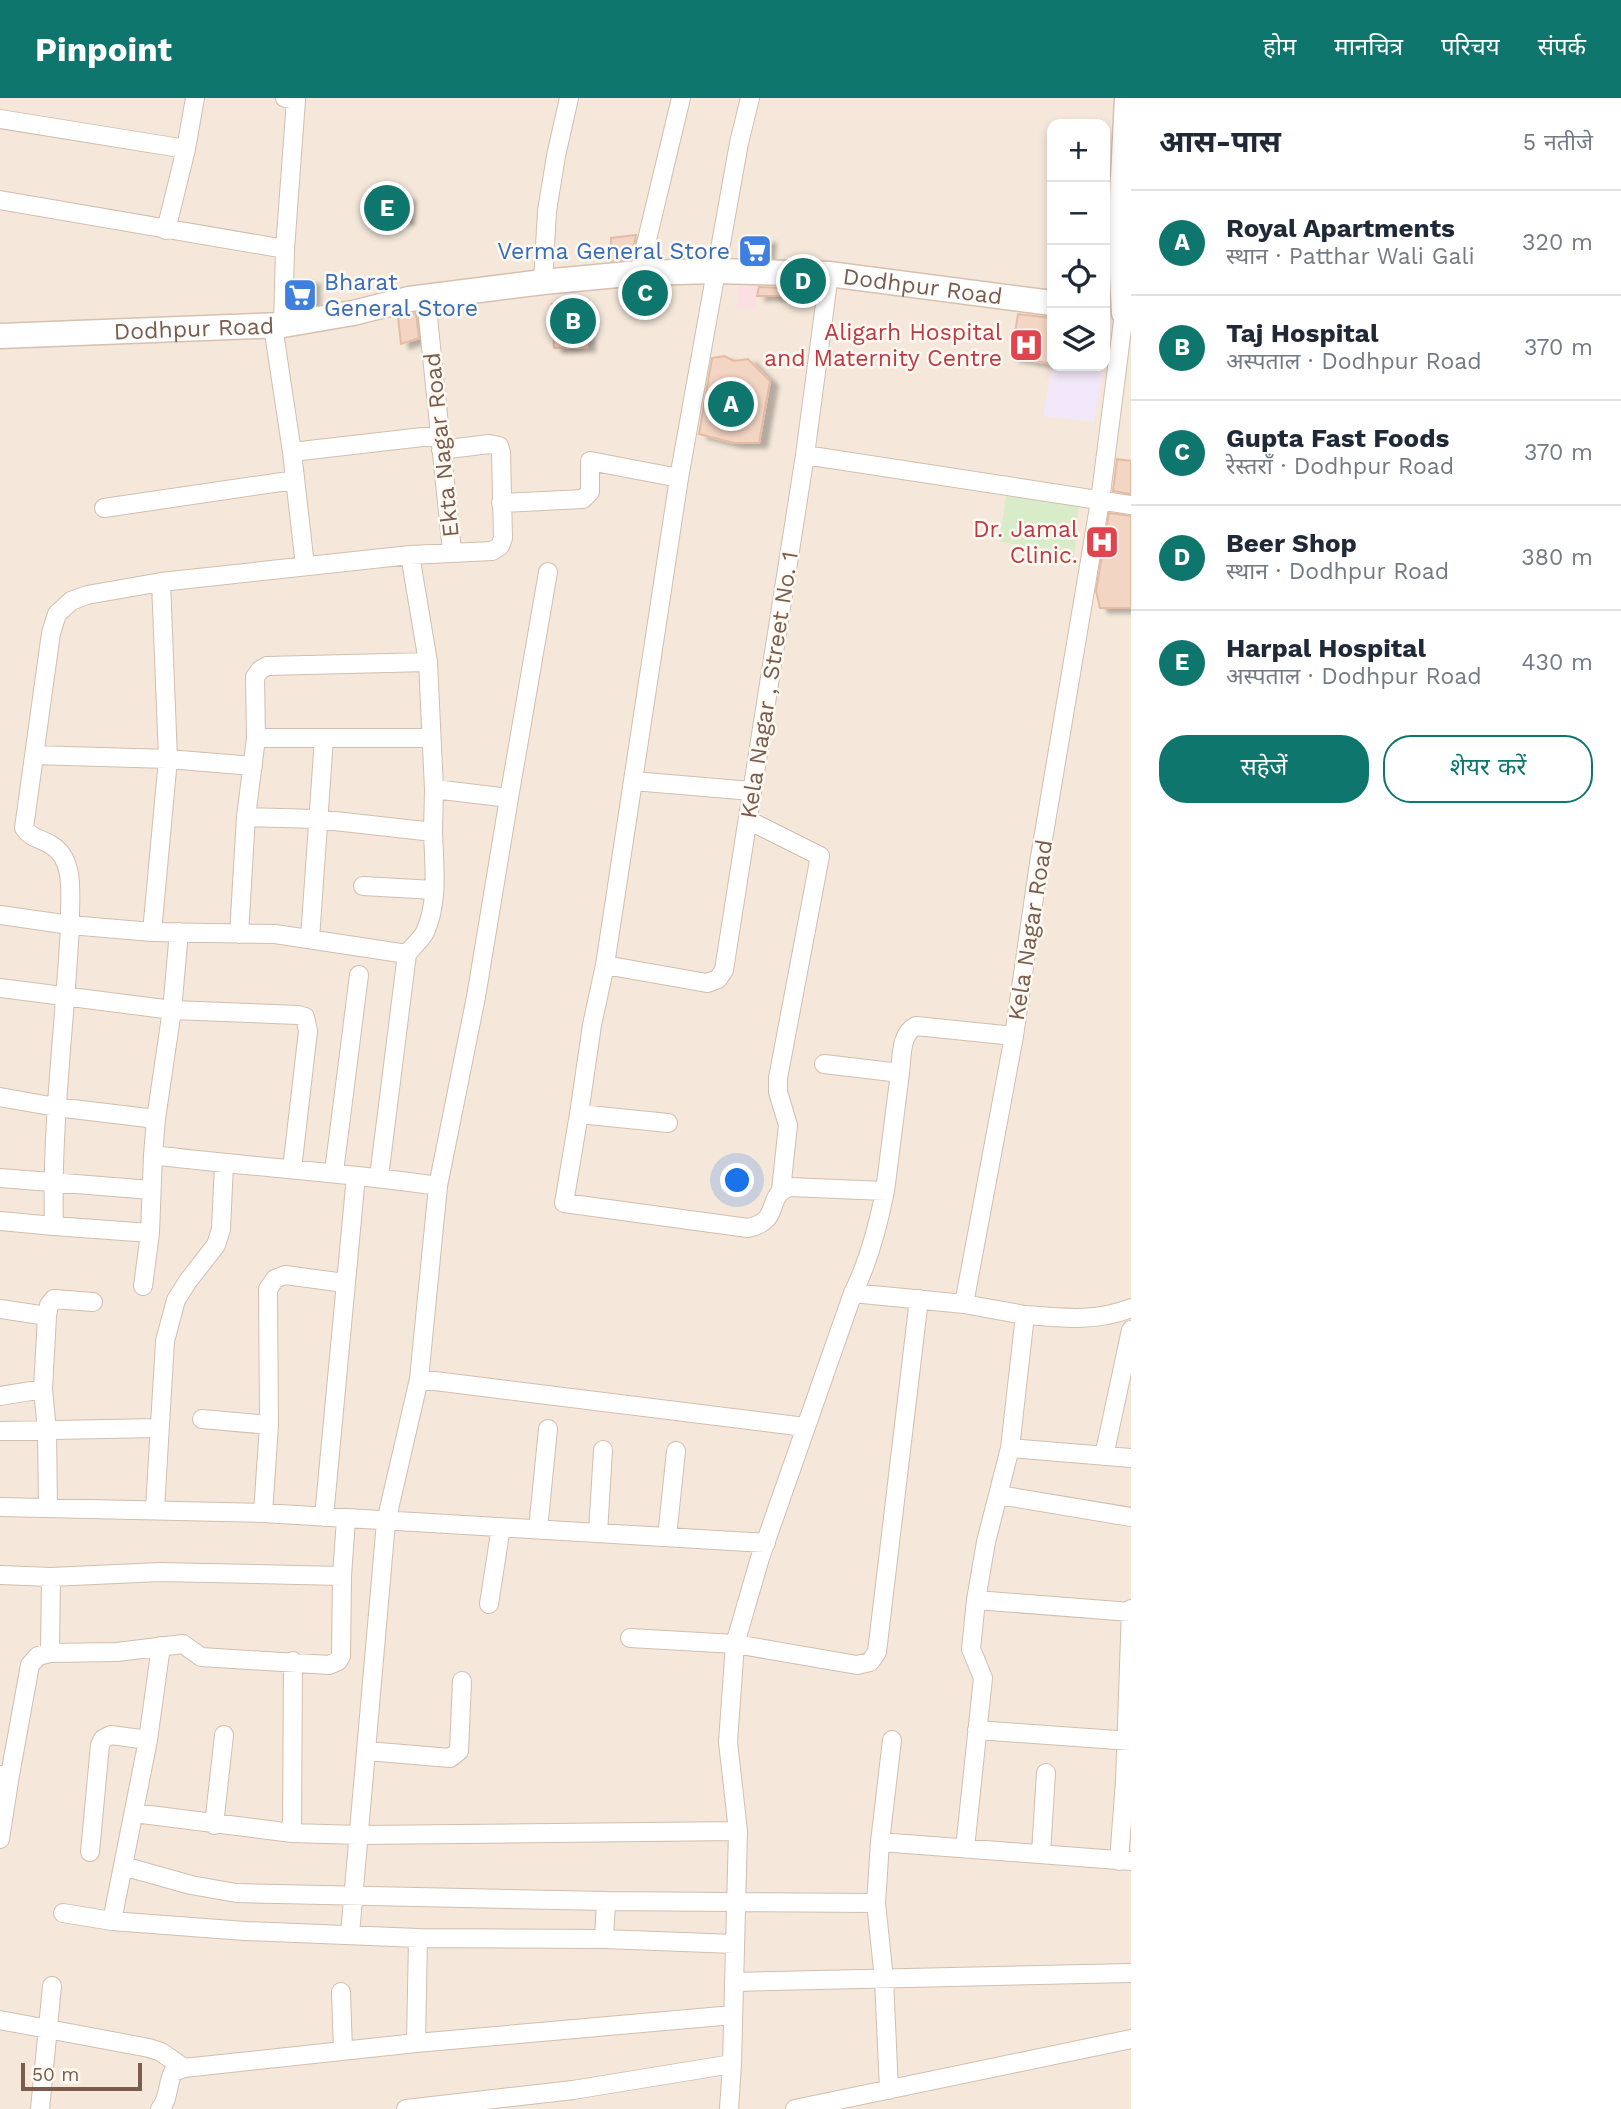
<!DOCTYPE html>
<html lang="hi">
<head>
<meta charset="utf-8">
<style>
	body { margin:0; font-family:"Work Sans","Noto Sans Devanagari",sans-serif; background:#f2f2f3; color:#1f2937 }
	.controls { position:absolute; right:21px; top:21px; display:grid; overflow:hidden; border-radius:14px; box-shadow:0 4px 10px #0003 }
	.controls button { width:63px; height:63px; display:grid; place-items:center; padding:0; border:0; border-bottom:2px solid #e0e1e3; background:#fff; color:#1f2937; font:35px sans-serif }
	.scale { position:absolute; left:21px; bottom:18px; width:121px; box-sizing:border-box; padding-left:7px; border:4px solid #7a5c4d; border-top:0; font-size:19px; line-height:24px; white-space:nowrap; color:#7a5c4d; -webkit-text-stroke:5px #fffaf3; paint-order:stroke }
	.you { position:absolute; left:738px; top:1083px; width:24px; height:24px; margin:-18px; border:5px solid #fff; border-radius:50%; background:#1a73e8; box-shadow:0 0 0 10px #1a73e833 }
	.badge { display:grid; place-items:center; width:46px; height:46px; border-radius:50%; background:#0f766e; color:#fff; font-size:23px; font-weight:700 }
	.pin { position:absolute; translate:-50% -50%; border:4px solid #fff; box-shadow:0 2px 7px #0006 }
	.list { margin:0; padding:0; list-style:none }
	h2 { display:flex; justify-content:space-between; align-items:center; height:91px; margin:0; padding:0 28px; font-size:30px }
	h2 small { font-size:23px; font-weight:400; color:#747a83 }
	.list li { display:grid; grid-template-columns:46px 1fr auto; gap:21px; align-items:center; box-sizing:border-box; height:105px; padding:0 28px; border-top:2px solid #e0e1e3 }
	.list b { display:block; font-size:26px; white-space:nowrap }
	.list p { margin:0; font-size:23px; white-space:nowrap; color:#747a83 }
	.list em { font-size:23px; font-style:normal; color:#747a83 }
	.actions { display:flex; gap:14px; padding:21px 28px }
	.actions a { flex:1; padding:16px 0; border:2px solid #0f766e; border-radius:28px; text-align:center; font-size:24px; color:#0f766e }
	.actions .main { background:#0f766e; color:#fff }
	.icon { flex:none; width:38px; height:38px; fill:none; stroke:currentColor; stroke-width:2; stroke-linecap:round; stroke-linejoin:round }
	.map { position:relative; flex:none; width:1131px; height:2011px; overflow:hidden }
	header { display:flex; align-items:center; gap:42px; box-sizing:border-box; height:98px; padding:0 35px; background:#0f766e; color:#fff }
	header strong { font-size:33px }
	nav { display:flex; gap:38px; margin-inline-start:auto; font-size:24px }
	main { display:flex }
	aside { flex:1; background:#fff }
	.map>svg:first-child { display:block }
	.residential { fill:#f5e8da; fill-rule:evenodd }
	.education { fill:#f3e8fa }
	.medical { fill:#fbdfe3 }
	.green { fill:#d8ecc9 }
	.building { fill:#f3d5c3; stroke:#e6bba3; stroke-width:2; filter:url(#shadow) }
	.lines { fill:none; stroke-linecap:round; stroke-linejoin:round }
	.street-casing { stroke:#d1beb0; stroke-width:20 }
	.secondary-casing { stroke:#d6c0b0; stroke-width:27 }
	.street { stroke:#fff; stroke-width:18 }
	.secondary { stroke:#fff; stroke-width:24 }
	.labels { text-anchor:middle; stroke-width:5; stroke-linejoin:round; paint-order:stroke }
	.shop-label { font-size:23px; fill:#366cbe; stroke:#fffaf3; text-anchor:end }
	.street-label { font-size:23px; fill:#7a5c4d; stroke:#fffaf3 }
	.health-label { font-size:23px; fill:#be3a42; stroke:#fffaf3; text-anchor:end }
</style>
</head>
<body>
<header>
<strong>Pinpoint</strong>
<nav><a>होम</a><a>मानचित्र</a><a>परिचय</a><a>संपर्क</a></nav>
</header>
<main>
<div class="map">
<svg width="1131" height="2011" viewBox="0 0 1131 2011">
	<defs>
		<filter id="shadow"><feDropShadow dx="8" dy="4.5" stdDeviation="2" flood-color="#0004"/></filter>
	</defs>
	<rect width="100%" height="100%" fill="#fdf6ec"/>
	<!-- residential -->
	<path class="residential" d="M0,0H1131V2011H0ZM1052,26H1105V268H1052Z"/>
	<!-- education -->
	<path class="education" d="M1052,271L1103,273L1094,324L1043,318Z"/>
	<!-- medical -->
	<path class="medical" d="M740,173L759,174L755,211L736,210Z"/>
	<!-- green -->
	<path class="green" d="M1007,392L1079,403L1074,460L999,443Z"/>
	<!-- building -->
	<path class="building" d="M367,96L407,98L406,122L366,120Z
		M636,137L631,161L610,163L611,140Z
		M768,141L766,159H744V144Z
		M296,182H312V207L295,210Z
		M656,189V206H630V191Z
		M759,189L781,190L780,198H757Z
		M585,205L587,249L554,250L552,206Z
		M416,215L419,240L401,246L398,219Z
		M1018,216L1052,220V266L1011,259Z
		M724,258L734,263L748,261L770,283L759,345H734L699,336L712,260Z
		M1117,361L1131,363V396L1113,393Z
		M1109,415L1131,418V510H1100L1096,493Z"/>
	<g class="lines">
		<!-- street casing -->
		<g class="street-casing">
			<path id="street" d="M0,21L186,51
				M0,102L285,151
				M166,132L186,51L195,0
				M639,175L681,0
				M543,184L547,113L556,58L569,0
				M426,200L452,453
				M283,227L285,151L296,2L285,0
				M273,228L292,354L305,468
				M292,354L440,337
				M805,357L1131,407
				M501,405L583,401L590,394V363L679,380
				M104,410L295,382
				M410,457L428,564L434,691
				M256,640H431
				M34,657L168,661L253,668
				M633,683L752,693
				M246,719L256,640L255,579L260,572L267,568L428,564
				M748,722L820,758L778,980V994L788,1027L781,1092
				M363,788L434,792
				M0,817L70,827C69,801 77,762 51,747C41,740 31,741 24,730L51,535L57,516L71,503L87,497L161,484L410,457L492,453L500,448L503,440L501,354L499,348L489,346L441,352
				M152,834L168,661L161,484
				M239,836L246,719L317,721L433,734L434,691L509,700L548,474
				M310,841L324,640
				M605,867L707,885L718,881L724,872L805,357L829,176
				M0,890L172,912L298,917L305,919L308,933L292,1071
				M824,966L900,975C902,959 900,936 916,928L1014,938
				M0,999L56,1009L156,1021L153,1057C248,1069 344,1074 438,1088L476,899L509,700
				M579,1016L592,927L605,867L679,380L739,45L750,0
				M156,1021L172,912L179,834
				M668,1025L579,1016L564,1105L748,1130C783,1123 764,1097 790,1089L885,1093C878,1128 869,1163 853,1195L760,1460L735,1546L728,1644L738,1733L732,1966L729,2011
				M334,1074L359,877
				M379,1079L407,856
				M0,1080L151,1092
				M885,1093L900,975
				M0,1123L54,1128C51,1027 65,928 70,827L152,834L275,836L407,856C412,849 421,842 425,834C439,804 434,766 433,734
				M54,1128L150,1135
				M143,1188L150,1135L153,1057
				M853,1195L964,1206
				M0,1211L47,1218
				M1025,1217C1062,1220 1096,1224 1131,1210
				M419,1281L805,1329
				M43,1291L47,1334L48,1408
				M0,1298L43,1291L47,1218L49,1207L54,1201L93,1204
				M202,1321L269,1327
				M0,1333L159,1330
				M1010,1350L1131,1360
				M1104,1358L1131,1232
				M999,1397L1131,1419
				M0,1409L263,1415L766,1445
				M155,1411L165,1243L176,1202L188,1183L216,1147L221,1131L224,1066
				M263,1415L269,1327L268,1191L275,1181L285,1177L345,1185
				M324,1419L356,1078
				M538,1431L548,1331
				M598,1435L603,1352
				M667,1439L676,1353
				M0,1477L51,1479L160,1474L342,1478
				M976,1502L1131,1514
				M489,1506L501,1429
				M630,1540L735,1546L857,1567L870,1564L877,1554L919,1201
				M50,1555L117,1554L183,1546L201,1559L329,1567L338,1563L341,1558L342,1478L346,1421
				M977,1632L1131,1643
				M367,1653L450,1660L459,1653L462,1583
				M0,1677H10L30,1567L38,1558L50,1555L51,1479
				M1125,1683L1131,1511
				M134,1715L292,1735L360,1737L738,1733
				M214,1727L224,1637
				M292,1735L293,1563
				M0,1741L10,1677
				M880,1744L892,1642
				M965,1750L983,1580L971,1551L976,1502L986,1444L1010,1350L1025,1217L964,1206L1014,938L1039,765L1100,403L1124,215
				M90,1754L100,1647L103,1641L111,1637L148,1642
				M1041,1755L1046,1675
				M1119,1763L1125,1683H1131
				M123,1768L191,1787L236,1795L606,1803L876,1805L880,1744L1131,1763
				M876,1805L884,1881L889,1992
				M63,1815L112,1823L245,1833L418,1840L604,1841L735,1846
				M112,1823L148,1642L161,1548
				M350,1836L386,1424L419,1281L438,1088
				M604,1841L606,1803
				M734,1884L1131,1875
				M341,1894L343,1953
				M0,1922L149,1950L161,1954L184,1970
				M416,1945L733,1917
				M40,2011L52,1888
				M160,2011C169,2001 167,1987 173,1974L184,1970L416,1945L418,1840
				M406,2011L573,1992L732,1966
				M795,2011L1131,1941"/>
		</g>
		<!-- secondary casing -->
		<g class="secondary-casing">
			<g id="secondary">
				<path d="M1124,215L1120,138L1127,0"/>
				<path id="s1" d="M0,238L283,227L353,215L409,201L543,184L639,175L716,173L829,176L1052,205"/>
			</g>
		</g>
		<!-- street -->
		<use href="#street" class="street"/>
		<!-- secondary -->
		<use href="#secondary" class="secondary"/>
	</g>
	<!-- icons -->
	<defs>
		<g id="supermarket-square" transform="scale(1.75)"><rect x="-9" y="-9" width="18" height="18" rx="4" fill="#3f7fe0" stroke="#fffaf3"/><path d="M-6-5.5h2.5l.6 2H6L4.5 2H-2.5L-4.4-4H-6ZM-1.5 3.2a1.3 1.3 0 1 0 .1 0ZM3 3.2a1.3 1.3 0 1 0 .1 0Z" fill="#fff"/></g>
		<g id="hospital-square" transform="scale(1.75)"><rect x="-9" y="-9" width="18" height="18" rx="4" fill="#e0444e" stroke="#fffaf3"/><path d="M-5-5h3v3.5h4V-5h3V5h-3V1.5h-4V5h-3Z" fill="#fff"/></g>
	</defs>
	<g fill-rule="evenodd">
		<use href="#supermarket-square" x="755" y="153"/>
		<use href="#supermarket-square" x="300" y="197"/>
		<use href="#hospital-square" x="1026" y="247"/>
		<use href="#hospital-square" x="1102" y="444"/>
	</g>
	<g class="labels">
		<!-- shop labels -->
		<g class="shop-label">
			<text x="730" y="161">Verma General Store</text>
			<text x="324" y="192" text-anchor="start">Bharat<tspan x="324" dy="26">General Store</tspan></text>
		</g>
		<!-- street labels -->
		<g class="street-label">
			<text dy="8" stroke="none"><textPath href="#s1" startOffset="928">Dodhpur Road</textPath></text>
			<text dy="8" stroke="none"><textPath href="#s1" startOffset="194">Dodhpur Road</textPath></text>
			<text transform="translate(441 347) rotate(-96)" y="8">Ekta Nagar Road</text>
			<text transform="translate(769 587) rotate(-81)" y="8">Kela Nagar , Street No. 1</text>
			<text transform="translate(1030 832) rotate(-81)" y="8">Kela Nagar Road</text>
		</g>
		<!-- health labels -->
		<g class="health-label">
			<text x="1002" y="242">Aligarh Hospital<tspan x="1002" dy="26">and Maternity Centre</tspan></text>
			<text x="1078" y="439">Dr. Jamal<tspan x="1078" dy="26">Clinic.</tspan></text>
		</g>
	</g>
</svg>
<div class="controls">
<button>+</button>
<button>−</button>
<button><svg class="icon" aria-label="locate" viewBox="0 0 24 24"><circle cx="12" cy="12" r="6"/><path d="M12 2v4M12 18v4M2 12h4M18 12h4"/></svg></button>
<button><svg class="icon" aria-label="layers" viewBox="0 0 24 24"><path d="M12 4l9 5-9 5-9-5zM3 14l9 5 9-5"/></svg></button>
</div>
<div class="scale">50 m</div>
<div class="you"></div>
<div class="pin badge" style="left:731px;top:306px">A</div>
<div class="pin badge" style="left:573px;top:223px">B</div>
<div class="pin badge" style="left:645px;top:195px">C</div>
<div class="pin badge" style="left:803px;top:183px">D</div>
<div class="pin badge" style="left:387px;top:110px">E</div>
</div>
<aside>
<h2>आस-पास<small>5 नतीजे</small></h2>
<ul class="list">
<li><span class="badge">A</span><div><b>Royal Apartments</b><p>स्थान · Patthar Wali Gali</p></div><em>320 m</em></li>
<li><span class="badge">B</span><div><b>Taj Hospital</b><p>अस्पताल · Dodhpur Road</p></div><em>370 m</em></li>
<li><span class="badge">C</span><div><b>Gupta Fast Foods</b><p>रेस्तराँ · Dodhpur Road</p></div><em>370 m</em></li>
<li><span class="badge">D</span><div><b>Beer Shop</b><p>स्थान · Dodhpur Road</p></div><em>380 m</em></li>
<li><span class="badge">E</span><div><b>Harpal Hospital</b><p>अस्पताल · Dodhpur Road</p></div><em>430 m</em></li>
</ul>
<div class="actions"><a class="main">सहेजें</a><a>शेयर करें</a></div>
</aside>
</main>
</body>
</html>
